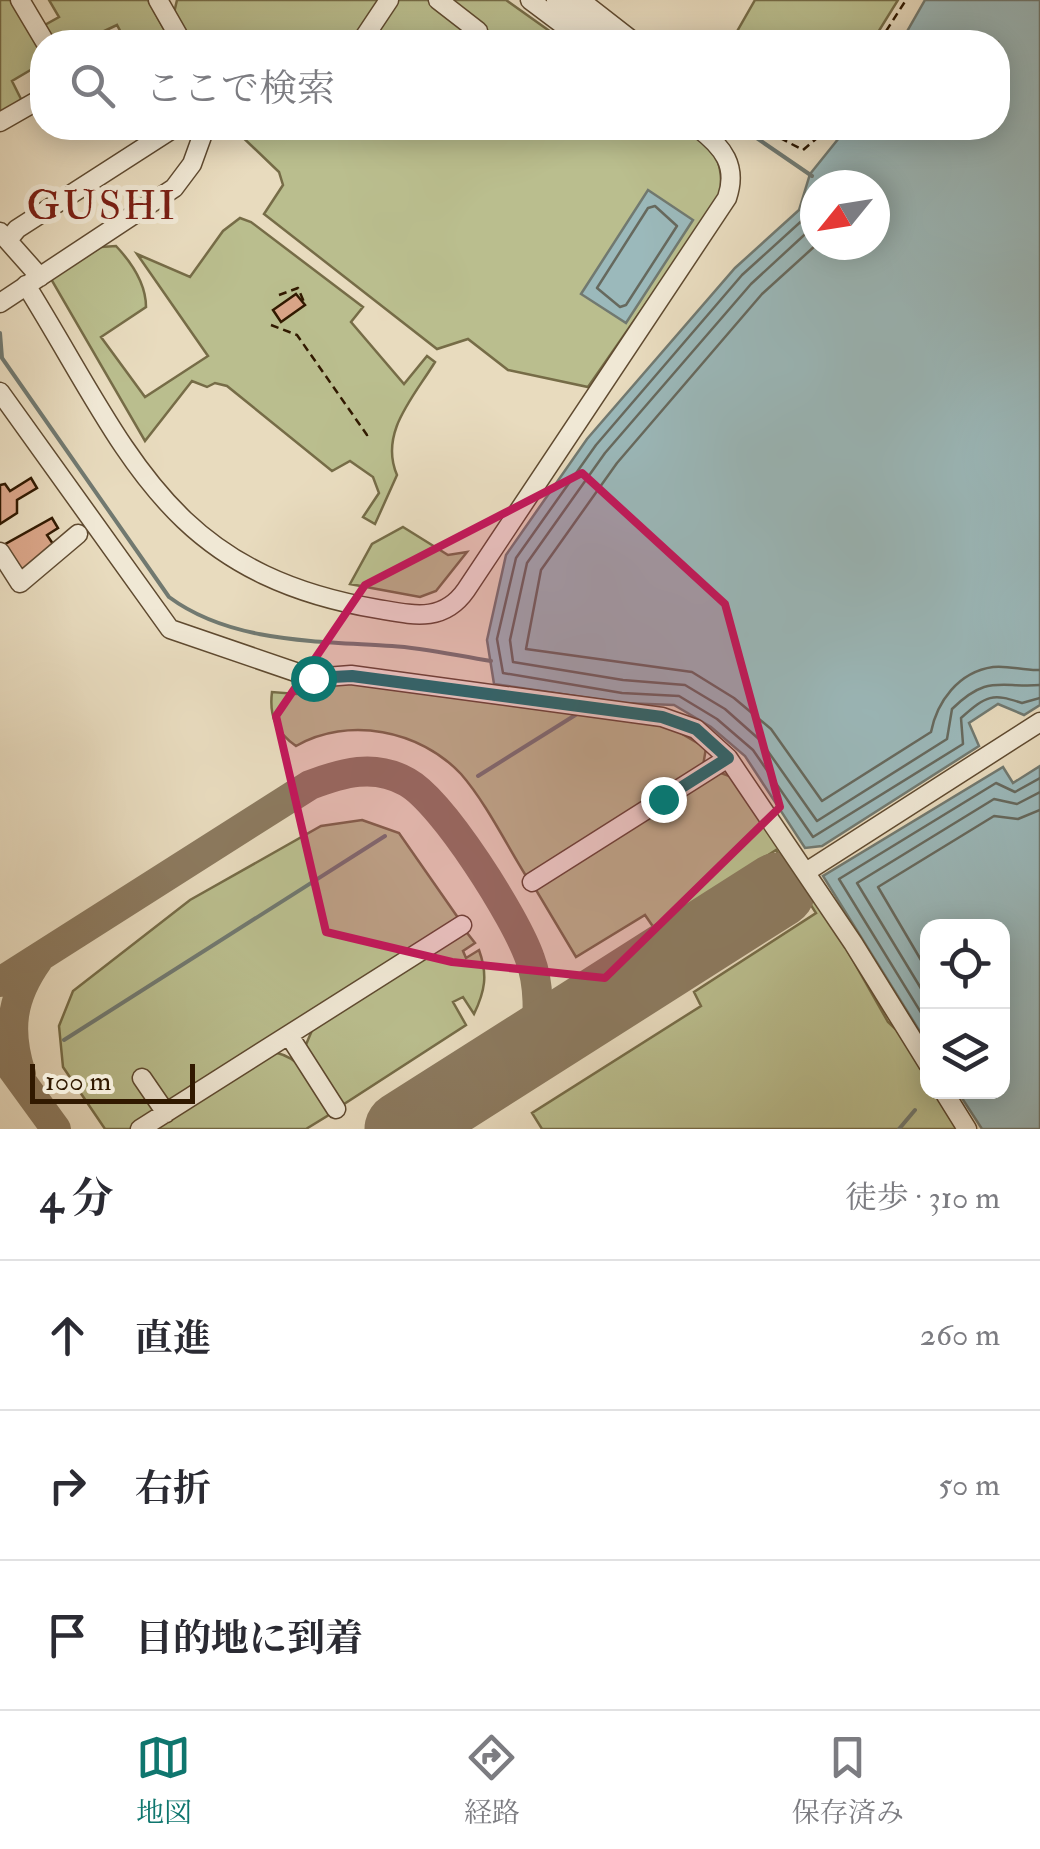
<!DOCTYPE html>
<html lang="ja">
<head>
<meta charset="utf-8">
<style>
	body { margin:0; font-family:"IM FELL Double Pica","Noto Serif JP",serif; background:#f7f7f7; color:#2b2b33 }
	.controls { position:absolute; right:30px; bottom:30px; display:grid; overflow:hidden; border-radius:20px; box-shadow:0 5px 25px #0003 }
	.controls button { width:90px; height:90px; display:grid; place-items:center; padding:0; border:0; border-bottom:2px solid #e1e1e2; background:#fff; color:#2b2b33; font:50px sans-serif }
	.compass { position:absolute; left:800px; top:170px; width:90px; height:90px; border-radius:50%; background:#fff; box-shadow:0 5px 25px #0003; rotate:240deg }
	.scale { position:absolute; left:30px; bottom:25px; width:165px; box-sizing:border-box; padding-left:10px; border:5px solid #311900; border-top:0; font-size:28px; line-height:35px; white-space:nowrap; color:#311900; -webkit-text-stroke:8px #f0e8d5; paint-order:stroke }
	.stop { position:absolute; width:30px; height:30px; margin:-22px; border:8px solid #0f766e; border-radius:50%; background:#fff }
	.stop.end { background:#0f766e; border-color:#fff; box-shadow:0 2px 10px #0008 }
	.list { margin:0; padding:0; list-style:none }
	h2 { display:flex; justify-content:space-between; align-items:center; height:130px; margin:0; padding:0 40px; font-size:42px }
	h2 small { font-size:32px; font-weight:400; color:#7c7c81 }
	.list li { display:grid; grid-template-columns:65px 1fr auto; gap:30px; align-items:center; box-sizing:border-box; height:150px; padding:0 40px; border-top:2px solid #e1e1e2 }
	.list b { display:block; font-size:38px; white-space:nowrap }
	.list em { font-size:32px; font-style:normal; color:#7c7c81 }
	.icon { flex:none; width:55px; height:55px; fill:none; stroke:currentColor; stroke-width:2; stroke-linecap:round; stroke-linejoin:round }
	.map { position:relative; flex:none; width:1040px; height:1129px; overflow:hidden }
	.search { position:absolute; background:#fff; box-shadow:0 5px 25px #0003; left:30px; right:30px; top:30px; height:110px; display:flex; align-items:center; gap:25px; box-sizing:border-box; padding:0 35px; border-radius:40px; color:#7c7c81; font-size:38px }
	.sheet { height:580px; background:#fff }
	nav { display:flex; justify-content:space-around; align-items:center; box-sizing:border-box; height:140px; border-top:2px solid #e1e1e2; background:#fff; font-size:28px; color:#7c7c81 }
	nav a { display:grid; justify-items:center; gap:5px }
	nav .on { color:#0f766e }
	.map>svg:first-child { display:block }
	.green { fill:#babe8e; stroke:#766c47; stroke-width:2.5 }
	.water { fill:#9bb9bb; stroke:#717970; stroke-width:2.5; fill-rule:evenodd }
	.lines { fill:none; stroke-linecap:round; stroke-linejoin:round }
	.shore { stroke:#66695e; stroke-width:2.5 }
	.stream { stroke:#717970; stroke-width:4 }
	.taxiway { stroke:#8c7a5f; stroke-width:30 }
	.runway { stroke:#8c7a5f; stroke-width:75 }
	.building { fill:#daa588; stroke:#311900; stroke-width:2.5 }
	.minor-casing { stroke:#5f4a30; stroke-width:21 }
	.path { stroke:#311900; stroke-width:2.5; stroke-dasharray:8 5; stroke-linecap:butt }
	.minor { stroke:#f0e8d5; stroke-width:18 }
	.route { stroke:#0f766e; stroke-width:12 }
	.marked { fill:#c2185b; fill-opacity:0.2; stroke:#c2185b; stroke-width:8; stroke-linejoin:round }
	.labels { text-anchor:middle; stroke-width:10; stroke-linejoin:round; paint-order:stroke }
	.quarter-label { font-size:40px; letter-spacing:2.5px; fill:#7a1f14; stroke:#f0e8d5 }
</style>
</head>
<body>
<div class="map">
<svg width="1040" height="1129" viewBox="0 0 1040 1129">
	<rect width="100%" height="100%" fill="#e8dbbe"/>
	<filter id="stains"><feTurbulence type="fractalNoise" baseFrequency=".002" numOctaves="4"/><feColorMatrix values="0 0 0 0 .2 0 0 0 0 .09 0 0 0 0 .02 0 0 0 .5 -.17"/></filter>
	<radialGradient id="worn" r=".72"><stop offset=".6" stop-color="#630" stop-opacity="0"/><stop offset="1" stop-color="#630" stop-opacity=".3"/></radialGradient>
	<!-- green -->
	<path class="green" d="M0,0H14L42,49V84L34,68L12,81L22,101L0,116Z
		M49,0H148L171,42H126L117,25L81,42H52L43,26L59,17Z
		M177,0H506L565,42H192L174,13Z
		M755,0H898L872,42H731Z
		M219,128H686C714,147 725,161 720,197L588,387L508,370L468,339L437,349L264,214L283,185L279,172L233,128Z
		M240,218L251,222L363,307L351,322L404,384L427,356L435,362C413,398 379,433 397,475L375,524L363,517L379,493L373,477L350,461L332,471L227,386L215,383L207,387L192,381L145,441L51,279L101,247L116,246C132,263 146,284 146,307L101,337L145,397L208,356L137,254L190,277L223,231Z
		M403,527L448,555L467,552L436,591L420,597L350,584L372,544Z
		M332,681L665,724L706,748L703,766L528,879C507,846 487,804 461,774C420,730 348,716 296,746C276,732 269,716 272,692L297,694Z
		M721,773L732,777L825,911L888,1022L905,1038L927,1076L928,1092H937L959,1129H542L532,1113L701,1006L694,992L816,913L776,850L654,928L645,915L576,957L533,885L708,775Z
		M362,820L399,833L461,922L134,1129H105L63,1067L59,1026L73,991L190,900L321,826Z
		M464,929L475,943L463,951L466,958L479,950C488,975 485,991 474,1014L463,997L453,1002L466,1025L341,1106L305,1047L313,1028Z
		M277,1053C305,1059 317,1090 332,1113L306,1129H148L266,1056Z"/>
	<!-- water -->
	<path class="water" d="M925,0H1040V705L1024,715L998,704L969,723L979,746L822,846L805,848L745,756L711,727L674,705L622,703L494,684L487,640L506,555L587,439L735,268L799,210L810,174L847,128H998V42H901ZM815,185H875V245H815Z
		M648,190L693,220L626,323L581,294Z
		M1040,766V1129H982L958,1092H1002V926H928L927,1043L823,876L1003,767L1013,783Z"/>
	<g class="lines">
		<!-- shore -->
		<path class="shore" d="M815,192L807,216L742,275L596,445L516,558L497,639L503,673L622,693L679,696L717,719L753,750L813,837L963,744L961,718C987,695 992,693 1022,703L1040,698
			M655,206L677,226L626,305L620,307L597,288L648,208Z
			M815,225L751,284L605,453L527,563L510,640L513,662L623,680L685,685L725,709L760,740L817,821L947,739L952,709C988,674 999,688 1040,685
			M816,245L762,294L617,463L541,570L526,649L692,672L734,698L771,729L822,801L931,732C937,702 958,672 993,667C1008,665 1024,671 1040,670
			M928,972L878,887L994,816L1018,819L1040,810
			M928,1000L857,883L994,799L1017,804L1040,792
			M928,1024L839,879L996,783L1015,792L1040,778"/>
		<!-- stream -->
		<path class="stream" d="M742,128L812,176
			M0,333L2,358L169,597C231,643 317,641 392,646C425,648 458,656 491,661
			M478,776L577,714
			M64,1040L385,836
			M899,1129L915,1110"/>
		<!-- taxiway -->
		<path class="taxiway" d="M0,982L310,785C342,773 374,763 407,782C443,802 516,918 530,959C540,985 538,1016 536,1043
			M8,1063L56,1129
			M21,1074C7,1030 11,998 38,960"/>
		<!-- runway -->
		<path class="runway" d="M402,1129L778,890"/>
	</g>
	<!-- building -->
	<path class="building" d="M296,294L305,305L281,322L273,310Z
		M31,478L37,488L17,500V513L0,524V485L5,484L10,491Z
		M52,518L58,528L47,535L55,547L17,575L0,547Z"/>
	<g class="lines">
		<!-- minor casing -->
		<g class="minor-casing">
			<path id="minor" d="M20,0L45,42
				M158,0L182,42
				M438,0L478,31L468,42
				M530,0L586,42
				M556,0L612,42
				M580,0L634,42
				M361,42L389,0
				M0,122L42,98
				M0,232L40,277
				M8,240L17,229L174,128
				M26,285C129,451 166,573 378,609C413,615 443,623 466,590L727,198C738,166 723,147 698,128
				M0,303L174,188L192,164L205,128
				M0,392L170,629L313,678L351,675L662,717L696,729L728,758L853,943L928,1064
				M0,552L20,583L78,534
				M806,872L1040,722
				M532,882L728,758
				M290,1037L336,1109
				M142,1078L166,1113
				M944,1092L967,1129
				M140,1129L462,925"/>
		</g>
		<!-- path -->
		<path class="path" d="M879,42L906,0
			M780,138L803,150L829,128
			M279,295L298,288L304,302
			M271,325L297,335L367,435L371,433"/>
		<!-- minor -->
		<use href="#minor" class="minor"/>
	</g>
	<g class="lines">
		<!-- route -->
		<path class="route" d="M313,678L352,676L662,717L696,729L728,758L663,799"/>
	</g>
	<!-- marked area -->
	<path class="marked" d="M582,473L725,604L780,807L605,978L452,962L326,932L276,716L365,585Z"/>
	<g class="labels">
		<!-- quarter labels -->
		<g class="quarter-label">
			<text x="102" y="219">GUSHI</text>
		</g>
	</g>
	<rect width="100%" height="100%" filter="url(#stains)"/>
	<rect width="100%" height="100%" fill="url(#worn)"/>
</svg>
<div class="controls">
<button><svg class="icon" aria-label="locate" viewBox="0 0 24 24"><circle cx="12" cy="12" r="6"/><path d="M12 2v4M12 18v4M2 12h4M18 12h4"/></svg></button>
<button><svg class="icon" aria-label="layers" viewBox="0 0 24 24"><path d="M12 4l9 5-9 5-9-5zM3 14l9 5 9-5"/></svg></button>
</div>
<svg class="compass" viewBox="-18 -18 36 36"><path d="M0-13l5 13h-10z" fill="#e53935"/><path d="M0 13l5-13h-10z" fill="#7c7c81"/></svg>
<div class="scale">100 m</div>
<div class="stop" style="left:313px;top:678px"></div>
<div class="stop end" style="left:663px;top:799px"></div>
<div class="search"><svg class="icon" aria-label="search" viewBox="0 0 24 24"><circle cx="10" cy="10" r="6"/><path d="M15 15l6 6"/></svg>ここで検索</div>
</div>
<section class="sheet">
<h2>4 分<small>徒歩 · 310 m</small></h2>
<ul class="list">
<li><svg class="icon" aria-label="ahead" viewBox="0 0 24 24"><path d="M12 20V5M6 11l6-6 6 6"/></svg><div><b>直進</b></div><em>260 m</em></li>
<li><svg class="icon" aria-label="right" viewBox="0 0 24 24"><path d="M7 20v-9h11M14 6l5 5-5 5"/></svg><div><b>右折</b></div><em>50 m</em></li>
<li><svg class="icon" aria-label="arrive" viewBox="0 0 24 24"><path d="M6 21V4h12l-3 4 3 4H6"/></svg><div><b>目的地に到着</b></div></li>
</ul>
</section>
<nav>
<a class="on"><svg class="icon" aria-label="map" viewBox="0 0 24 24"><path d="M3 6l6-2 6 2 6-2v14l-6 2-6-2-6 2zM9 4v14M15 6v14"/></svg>地図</a>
<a><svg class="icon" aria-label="directions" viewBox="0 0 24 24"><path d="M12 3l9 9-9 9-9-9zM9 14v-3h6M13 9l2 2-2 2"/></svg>経路</a>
<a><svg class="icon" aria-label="saved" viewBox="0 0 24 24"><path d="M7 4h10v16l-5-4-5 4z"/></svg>保存済み</a>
</nav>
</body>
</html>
